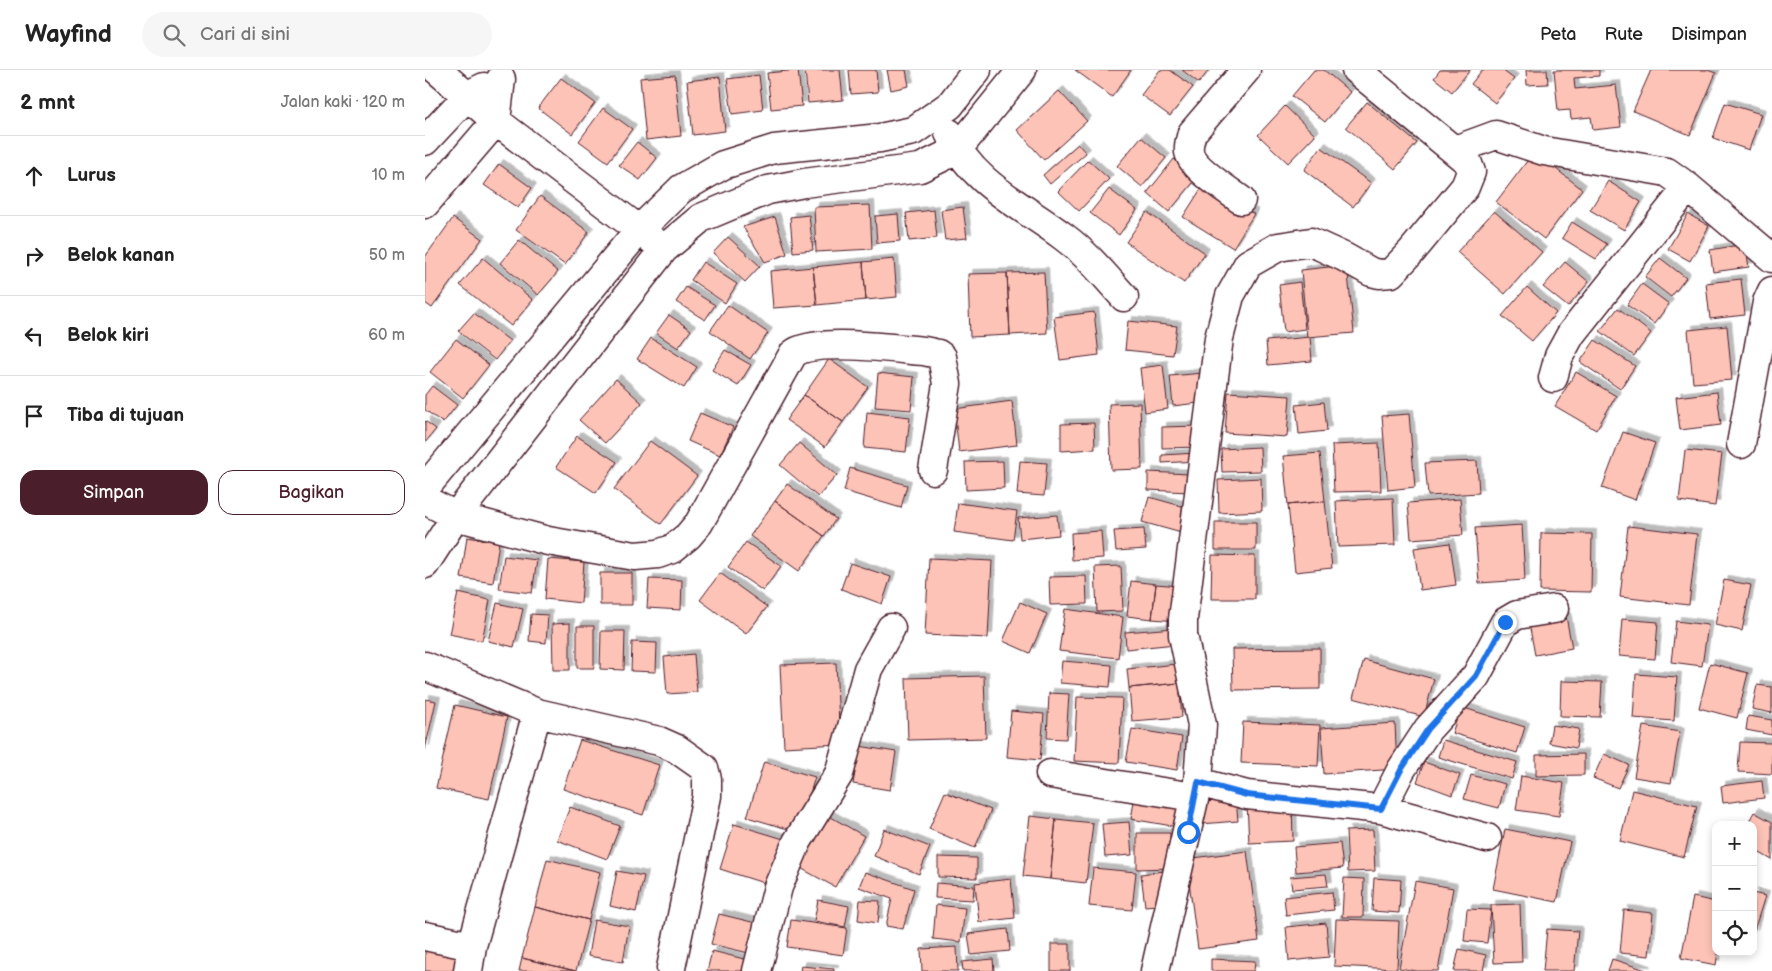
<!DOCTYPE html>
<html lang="id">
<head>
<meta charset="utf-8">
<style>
	body { margin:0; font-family:"Balsamiq Sans",sans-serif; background:#f6f6f6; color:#222 }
	.controls { position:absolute; right:15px; bottom:15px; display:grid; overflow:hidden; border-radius:10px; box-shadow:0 2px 8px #0003 }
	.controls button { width:45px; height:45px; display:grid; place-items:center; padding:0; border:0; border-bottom:1px solid #e0e0e0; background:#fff; color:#222; font:25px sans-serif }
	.stop { position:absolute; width:15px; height:15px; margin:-11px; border:4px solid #1a73e8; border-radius:50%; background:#fff }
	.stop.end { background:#1a73e8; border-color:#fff; box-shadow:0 1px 5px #0008 }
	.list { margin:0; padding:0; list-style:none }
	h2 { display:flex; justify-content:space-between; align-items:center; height:65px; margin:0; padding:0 20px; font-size:21px }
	h2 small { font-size:16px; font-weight:400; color:#767676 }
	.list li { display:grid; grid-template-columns:32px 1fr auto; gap:15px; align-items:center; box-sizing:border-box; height:80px; padding:0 20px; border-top:1px solid #e0e0e0 }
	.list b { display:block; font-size:19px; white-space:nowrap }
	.list em { font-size:16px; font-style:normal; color:#767676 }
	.actions { display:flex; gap:10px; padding:15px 20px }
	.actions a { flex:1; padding:11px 0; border:1px solid #4a1f2b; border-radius:15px; text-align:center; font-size:18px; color:#4a1f2b }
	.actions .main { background:#4a1f2b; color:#fff }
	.icon { flex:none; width:28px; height:28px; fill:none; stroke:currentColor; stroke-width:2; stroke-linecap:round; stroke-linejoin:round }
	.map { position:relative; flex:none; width:1347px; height:901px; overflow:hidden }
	header { display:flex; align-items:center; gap:30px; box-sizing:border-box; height:70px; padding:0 25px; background:#fff; border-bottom:1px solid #e0e0e0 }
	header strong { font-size:24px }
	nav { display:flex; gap:28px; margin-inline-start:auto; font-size:18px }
	.search { width:350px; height:45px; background:#f6f6f6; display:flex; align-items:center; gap:12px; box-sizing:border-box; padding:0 18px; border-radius:28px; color:#767676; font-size:19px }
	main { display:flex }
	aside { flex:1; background:#fff }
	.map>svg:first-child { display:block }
	.building { fill:#fec3b7; stroke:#4a1f2b; filter:url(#shadow) }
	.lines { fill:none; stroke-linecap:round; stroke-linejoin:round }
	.minor-casing { stroke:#4a1f2b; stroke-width:31 }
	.minor { stroke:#fff; stroke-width:28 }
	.route { stroke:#1a73e8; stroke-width:6 }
</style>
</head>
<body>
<header>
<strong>Wayfind</strong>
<div class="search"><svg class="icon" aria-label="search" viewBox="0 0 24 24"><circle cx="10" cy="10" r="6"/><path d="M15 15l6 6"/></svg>Cari di sini</div>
<nav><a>Peta</a><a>Rute</a><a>Disimpan</a></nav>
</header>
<main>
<aside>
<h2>2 mnt<small>Jalan kaki · 120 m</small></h2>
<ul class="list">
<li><svg class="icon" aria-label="ahead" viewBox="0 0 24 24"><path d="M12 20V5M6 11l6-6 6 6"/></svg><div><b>Lurus</b></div><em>10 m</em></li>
<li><svg class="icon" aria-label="right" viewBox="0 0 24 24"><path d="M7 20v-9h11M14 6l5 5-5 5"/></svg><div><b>Belok kanan</b></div><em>50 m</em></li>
<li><svg class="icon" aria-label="left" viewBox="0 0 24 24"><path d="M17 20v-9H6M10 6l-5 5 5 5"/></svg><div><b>Belok kiri</b></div><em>60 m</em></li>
<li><svg class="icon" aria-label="arrive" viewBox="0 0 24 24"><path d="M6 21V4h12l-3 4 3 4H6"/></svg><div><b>Tiba di tujuan</b></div></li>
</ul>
<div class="actions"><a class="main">Simpan</a><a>Bagikan</a></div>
</aside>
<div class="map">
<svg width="1347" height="901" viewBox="0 0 1347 901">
	<defs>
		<filter id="shadow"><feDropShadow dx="4.5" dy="-4.5" stdDeviation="0" flood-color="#0004"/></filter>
	</defs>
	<rect width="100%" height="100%" fill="#fff"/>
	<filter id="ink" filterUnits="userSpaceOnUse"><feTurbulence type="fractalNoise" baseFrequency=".02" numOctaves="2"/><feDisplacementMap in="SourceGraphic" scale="10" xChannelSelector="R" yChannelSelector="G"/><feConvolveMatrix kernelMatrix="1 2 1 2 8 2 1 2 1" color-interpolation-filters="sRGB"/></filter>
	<g filter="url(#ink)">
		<!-- building -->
		<path class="building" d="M373,0L377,36L346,39L342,3Z
			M380,0H415L418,30L383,33Z
			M424,0H451L453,22L426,24Z
			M462,0H481L484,16L466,20Z
			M650,0H706L687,27Z
			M735,0H745L768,17L745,46L716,25Z
			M757,0H784L774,13Z
			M889,0H899L925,22L900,52L867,26Z
			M1015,0H1045L1027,22L1009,8Z
			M1057,0H1077L1089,9L1070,33L1046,14Z
			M1101,0H1122L1123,14L1102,15Z
			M1129,0H1174V6L1149,8L1150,19L1191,15L1196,57L1168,60L1166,47L1146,49L1145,40L1133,41Z
			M1226,0H1282L1291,3L1265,65L1208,41Z
			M250,5L256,66L221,70L215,8Z
			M334,5L338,40L307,44L302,9Z
			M295,7L300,61L268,65L262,11Z
			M136,8L170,33L147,64L113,38Z
			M634,21L662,51L619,90L592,60Z
			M942,32L992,73L970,99L921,57Z
			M1300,33L1336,44L1324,80L1288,68Z
			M860,36L890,65L863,93L833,65Z
			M178,38L207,59L183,92L154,71Z
			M716,67L741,88L717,117L692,96Z
			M212,72L232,88L215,110L194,95Z
			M653,74L661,83L625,114L618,105Z
			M896,77L946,113L928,137L879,100Z
			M1109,82L1157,119L1119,169L1071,132Z
			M749,89L772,108L744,142L722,123Z
			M663,90L684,109L654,141L633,121Z
			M74,94L107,118L93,138L59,115Z
			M1183,111L1216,132L1199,160L1165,140Z
			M779,114L829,144L808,178L758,147Z
			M684,119L712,140L694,165L665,143Z
			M115,126L164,162L140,195L91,160Z
			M445,135L447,179L391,182L389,137Z
			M538,137L542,168L520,170L516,140Z
			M509,140L512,168L484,171L481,143Z
			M1069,141L1117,182L1080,224L1032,182Z
			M722,142L780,183L759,213L701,172Z
			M473,144L475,171L452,173L450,146Z
			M1263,144L1284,156L1265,191L1243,179Z
			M384,145L388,180L368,182L365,147Z
			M350,147L362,184L340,192L318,157Z
			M28,148L57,169L7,238L0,233V187Z
			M1147,152L1182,174L1171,189L1137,168Z
			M303,167L335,196L320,212L288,183Z
			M94,170L133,202L113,225L75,193Z
			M1320,174L1324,197L1288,202L1285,180Z
			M58,188L108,230L86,256L35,215Z
			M1235,188L1261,208L1246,227L1220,207Z
			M469,189L472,227L441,230L438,192Z
			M278,192L312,214L300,233L266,210Z
			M438,192L441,230L392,235L388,197Z
			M1140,192L1164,212L1143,237L1118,217Z
			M922,195L929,263L882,267L876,200Z
			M388,197L392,235L348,238L345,201Z
			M619,202L622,263L585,265L582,203Z
			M582,203L585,265L545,267L543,204Z
			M1316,209L1320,245L1285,249L1281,213Z
			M875,212L880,259L859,262L854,215Z
			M1217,214L1244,234L1229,254L1202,235Z
			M261,217L290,235L280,250L251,232Z
			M1102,217L1131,243L1107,271L1077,246Z
			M303,235L343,263L325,289L285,261Z
			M1193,238L1226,263L1209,286L1175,261Z
			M669,242L674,285L635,290L629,247Z
			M49,243L85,271L70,290L33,261Z
			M244,245L266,260L253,278L231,263Z
			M703,251L752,256L748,285L700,280Z
			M1302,256L1307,310L1268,313L1263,260Z
			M885,267L887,291L843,295L841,271Z
			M226,268L272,297L259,318L212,289Z
			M31,269L64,295L38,328L5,302Z
			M1170,270L1210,296L1195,319L1155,292Z
			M300,280L326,295L313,316L287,300Z
			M404,289L443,317L418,352L379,325Z
			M738,295L743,339L720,342L715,298Z
			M1151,302L1191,326L1171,360L1130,336Z
			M453,303L489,307L486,340L450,337Z
			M778,303L781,332L748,336L745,306Z
			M191,309L217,333L180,373L154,350Z
			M7,316L32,335L18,353L0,340V325Z
			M803,322L865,326L862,367L800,363Z
			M1292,322L1296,355L1255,360L1251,327Z
			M379,325L418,352L400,377L361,350Z
			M587,331L592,375L534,382L529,339Z
			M899,332L902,361L874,364L871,335Z
			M715,333L717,399L686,400L684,334Z
			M442,342L485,347L481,382L439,378Z
			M275,343L308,357L295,385L263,371Z
			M984,344L990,417L963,420L957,346Z
			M0,351L11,359L0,373Z
			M669,353L670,379L636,381V354Z
			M774,356L775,377L737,378V357Z
			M1198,362L1230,373L1210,430L1177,418Z
			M152,366L192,392L171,423L131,397Z
			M225,371L272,406L236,454L189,419Z
			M374,373L412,405L393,427L355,395Z
			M954,373L956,421L909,422L907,375Z
			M835,377L836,401L797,402L796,379Z
			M1260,380L1297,384L1290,436L1254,431Z
			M772,383V391L737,393V385Z
			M895,383L900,431L863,435L858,386Z
			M578,391L579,418L541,420L540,392Z
			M595,391L622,393L619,426L592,424Z
			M1052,391L1054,423L1003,426L1000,393Z
			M425,398L482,415L476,438L419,421Z
			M723,402L765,404L764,422L723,420Z
			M836,408L837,441L794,443L793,410Z
			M362,414L411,449L399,466L350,431Z
			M724,427L767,439L760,464L717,452Z
			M968,428L970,475L913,477L911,431Z
			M1035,429L1038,465L986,469L983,433Z
			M350,431L399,466L374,501L325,466Z
			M900,431L907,498L870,502L863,435Z
			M533,433L592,441L588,470L529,462Z
			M632,445L634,465L595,469L593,448Z
			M790,452H831V480H790Z
			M1097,455L1100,510L1054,513L1050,458Z
			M1203,456L1272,464L1264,535L1195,527Z
			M719,459L721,479L691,481L689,461Z
			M676,461L678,488L647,490L646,463Z
			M1116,463L1167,464L1166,522L1115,521Z
			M42,467L74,472L68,513L36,508Z
			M321,472L356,496L338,521L303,497Z
			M1025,473L1031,515L995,520L989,478Z
			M787,485L830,486V529H786Z
			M79,486L112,490L107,523L74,519Z
			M504,488L567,491L563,568L500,565Z
			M123,489L159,492L156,533L120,529Z
			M425,493L466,507L457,534L416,519Z
			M696,496L698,541L672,542L670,497Z
			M175,503H207V535H175Z
			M295,503L342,537L321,564L275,530Z
			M661,506L662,534L625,535L624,507Z
			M224,509L257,510L256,540L222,538Z
			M1299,510L1326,515L1317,561L1290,555Z
			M706,511L731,514L727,549L702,546Z
			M731,514L755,516L752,551L727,549Z
			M33,523L65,530L57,571L24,564Z
			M595,532L622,544L605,583L578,571Z
			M72,533L98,539L89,577L63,571Z
			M640,539L698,547L693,588L634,581Z
			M1140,541L1147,578L1110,585L1103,548Z
			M106,544L123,545L121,573L104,571Z
			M1197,549L1233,552L1230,589L1194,586Z
			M1251,551L1283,555L1277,596L1246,592Z
			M145,553V600H128L127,554Z
			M152,556H169V598H152Z
			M749,558L751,574L701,579L700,562Z
			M176,561H200L199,600L175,599Z
			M207,572L232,573L231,602L206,601Z
			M895,578V619L808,620L807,579Z
			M269,584L272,622L242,624L239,587Z
			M939,590L1009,609L999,647L928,628Z
			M637,591L687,595L685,617L635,613Z
			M411,593L415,674L359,677L355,595Z
			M1285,593L1323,603L1312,648L1274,638Z
			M752,594L754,613L704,618L702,599Z
			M1211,604L1252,607L1249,651L1208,648Z
			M559,606L561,668L483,670L481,608Z
			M1136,611L1177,612L1175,647L1135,646Z
			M754,613L757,647L707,651L704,618Z
			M1332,615L1347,617V643L1327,639Z
			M624,623L644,624L641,669L622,668Z
			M652,627L697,628L694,693L649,691Z
			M0,629L11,631L0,680Z
			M30,635L82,647L64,729L11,718Z
			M1036,637L1100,657L1092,683L1027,663Z
			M586,641L619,644L615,690L582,687Z
			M1323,646L1347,650V665L1321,660Z
			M818,652L895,655L893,696L816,693Z
			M970,653L972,699L899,704L896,658Z
			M1127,655L1154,659L1151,678L1124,673Z
			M1218,656L1255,662L1246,713L1209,707Z
			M707,659L757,667L752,700L701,692Z
			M155,670L234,695L218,745L138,719Z
			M1018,670L1092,692L1087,709L1013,687Z
			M1315,672L1347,673V704L1313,702Z
			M434,676L471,682L465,720L428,714Z
			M1159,684V705L1111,706V685Z
			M1179,684L1204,695L1193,718L1168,708Z
			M339,692L390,707L373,762L322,747Z
			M999,692L1035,705L1027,725L992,712Z
			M1046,705L1080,714L1074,738L1039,729Z
			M1096,706L1139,713L1134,746L1091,740Z
			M1337,711L1339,728L1298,733L1296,716Z
			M711,720L764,729L759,758L706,749Z
			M1207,720L1272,736L1259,787L1195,771Z
			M520,722L566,740L550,778L504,759Z
			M811,729L813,751L776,754L775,732Z
			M867,732L868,771L824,773L822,734Z
			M145,737L195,756L182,789L132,770Z
			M1329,742L1347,752V790L1328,779V755H1322Z
			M399,743L439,766L410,817L370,795Z
			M605,746L631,749L625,809L598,806Z
			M631,749L668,753L661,813L625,809Z
			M704,752L707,785L680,787L677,754Z
			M309,754L362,770L348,816L295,799Z
			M459,759L505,777L494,804L449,786Z
			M1080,759L1145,772L1132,832L1068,819Z
			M948,760L950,801L923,802L921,761Z
			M712,763H745V798L712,799Z
			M915,773L918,798L871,802L869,777Z
			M822,781L834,871L773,879L761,789Z
			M513,787L552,788V808L513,807Z
			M122,789L175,802L164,850L110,837Z
			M668,798L711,802L707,840L664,836Z
			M192,801L219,806L211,842L185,836Z
			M738,801L742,834L720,836L716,804Z
			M440,802L489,819L478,859L461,856L467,829L434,817Z
			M901,804L903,816L867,819L865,807Z
			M919,808L939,809L938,847H917Z
			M949,808L976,810L974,843L947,841Z
			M586,809L590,848L554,852L550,813Z
			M990,811L1028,818L1013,901H991L974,898Z
			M511,813L549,816L548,830L510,828Z
			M907,822L909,840L861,845L859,827Z
			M1328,823L1340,826L1328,864Z
			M1268,827L1291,832V882H1293L1291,895L1256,888Z
			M393,830L424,836L420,857L389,851Z
			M435,830L455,831L453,853L433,850Z
			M1095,834L1097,892L1069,893L1066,835Z
			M511,835L540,838L536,872L508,869Z
			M110,837L164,850L151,901L97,888Z
			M1042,839L1066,840L1062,873L1039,871Z
			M1199,840L1228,843L1224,886L1195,883Z
			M294,844L339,855L332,885L286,874Z
			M911,849L974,851L972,899L909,896Z
			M169,850L204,856L198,892L163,886Z
			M366,850L422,858L418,885L362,877Z
			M901,853L904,887L864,891L861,857Z
			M583,859L585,881L546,885L543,864Z
			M1122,859L1153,861L1149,901H1118Z
			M0,874L34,887L28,901H0Z
			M626,874H645V901H626Z
			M532,877L533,901H497L496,879Z
			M1034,879L1061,885L1058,901H1029Z
			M287,881L327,891L325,901H282Z
			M97,888L150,901H94Z
			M568,889L569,901H538L537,892Z
			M786,889L830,891L829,901H786Z
			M1187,889L1221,900V901H1183Z
			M376,896L409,899V901H375Z"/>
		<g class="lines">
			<!-- minor casing -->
			<g class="minor-casing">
				<path id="minor" d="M12,0L71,51L229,171
					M524,63C547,114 597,135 639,167C662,184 680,206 699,227
					M0,71L43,25L59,17
					M1030,80L1071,65L1119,81L1242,102L1263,117L1146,264L1134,286L1128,308
					M1263,117L1347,188
					M816,130C803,120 767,98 764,82C763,75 765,70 767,63L821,0
					M0,134L71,51L76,9
					M1316,374L1342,232L1347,221
					M0,418L214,160L256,119L298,95L349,79L455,68L488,61L525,35L552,0
					M0,430L31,446L123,471L210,486L233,484L247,479L263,466L274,453L368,284C388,267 470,279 499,281L513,284L517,287L522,314L508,400
					M0,494L31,446L239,179L276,148L343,120L379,113L495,98L532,80L597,0
					M0,596L112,643L234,671L252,679L279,698L282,709V726L246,898
					M625,704L769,727
					M773,712L822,725L956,739L1062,768
					M956,739L976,700L1003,659L1051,606L1080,552L1092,545L1129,539
					M0,866L47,876
					M43,901L47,876L112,643
					M332,901L353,817L372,772L414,704L443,599L466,558
					M730,901L773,712L777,655L758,565V549L794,268L805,226L823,194L853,177L886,172L919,187L946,202L954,204L966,203L987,181L1040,117L1046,102L1042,91L931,0"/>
			</g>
			<!-- minor -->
			<use href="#minor" class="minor"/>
		</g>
	</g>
	<g class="lines" filter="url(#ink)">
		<!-- route -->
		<path class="route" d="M763,762L773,712L822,725L956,739L976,700L1003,659L1051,606L1080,552"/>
	</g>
</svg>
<div class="controls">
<button>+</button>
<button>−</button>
<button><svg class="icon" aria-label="locate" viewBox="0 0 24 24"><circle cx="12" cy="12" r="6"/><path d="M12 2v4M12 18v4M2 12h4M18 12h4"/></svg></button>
</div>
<div class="stop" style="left:763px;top:762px"></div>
<div class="stop end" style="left:1080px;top:552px"></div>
</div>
</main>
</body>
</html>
